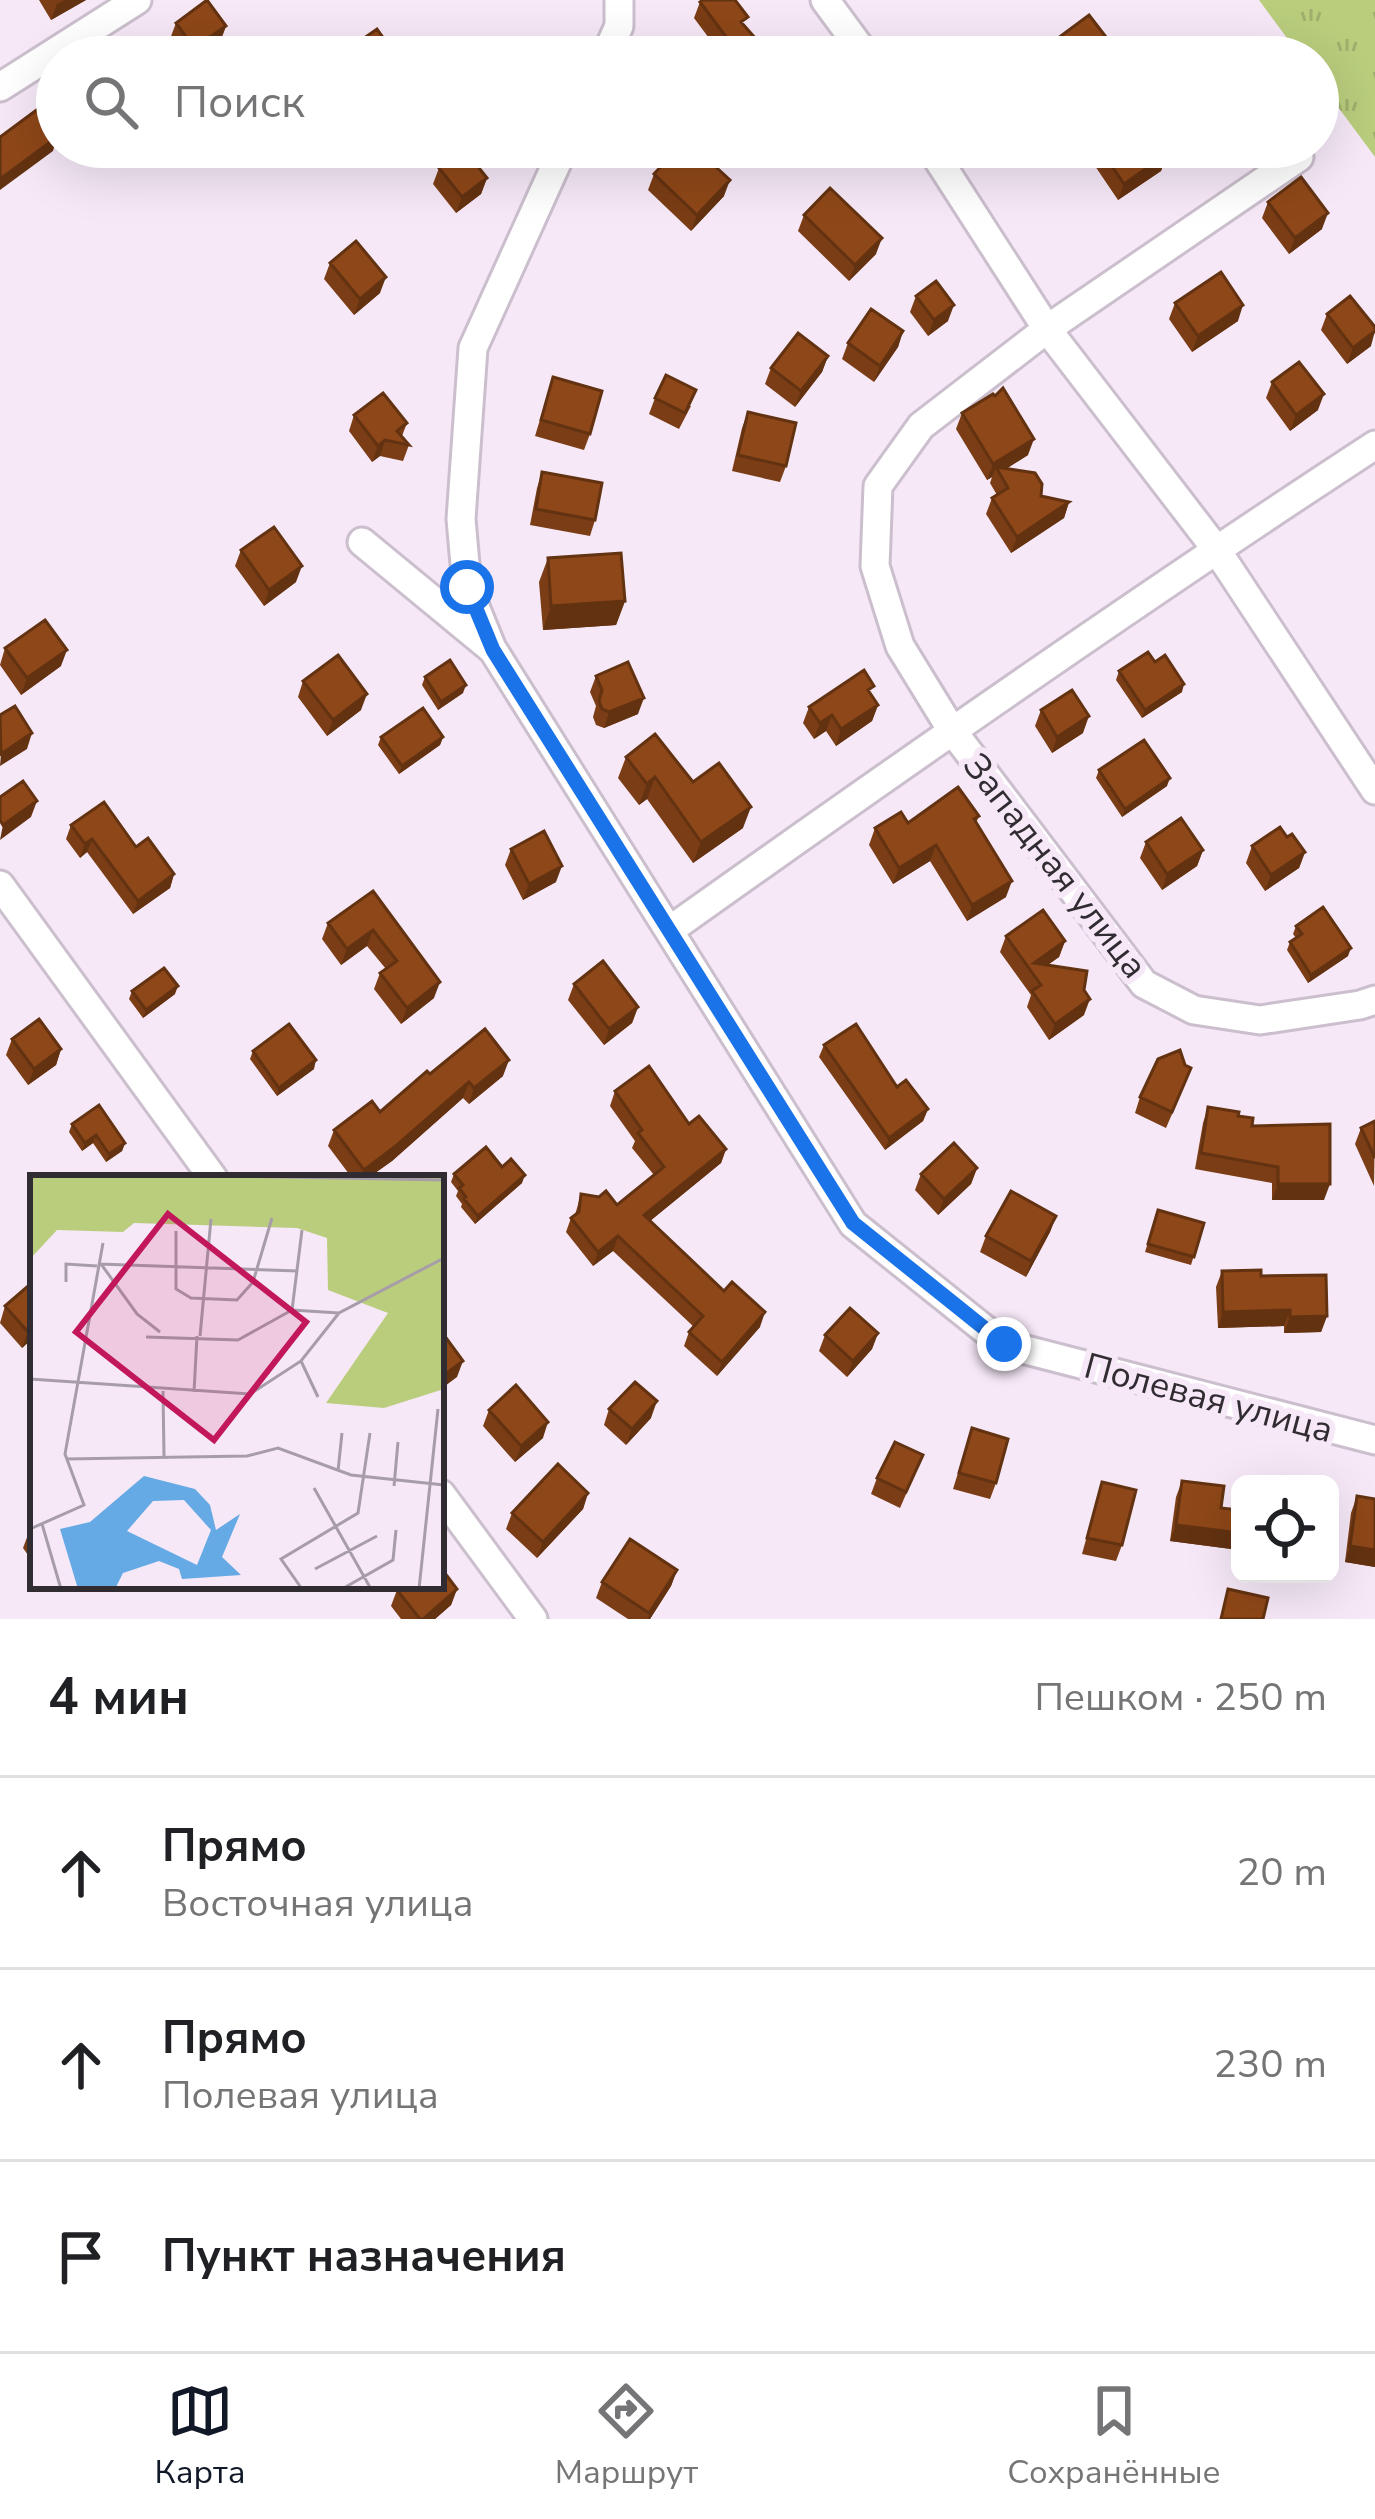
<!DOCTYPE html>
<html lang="ru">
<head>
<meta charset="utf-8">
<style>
	body { margin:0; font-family:"Nunito Sans",sans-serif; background:#f2f2f2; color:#202124 }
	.controls { position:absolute; right:36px; bottom:36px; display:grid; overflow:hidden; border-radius:18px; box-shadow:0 12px 48px #0002 }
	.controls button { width:108px; height:108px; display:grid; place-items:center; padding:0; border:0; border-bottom:3px solid #e0e0e0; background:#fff; color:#202124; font:60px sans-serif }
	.stop { position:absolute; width:36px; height:36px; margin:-27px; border:9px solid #1a73e8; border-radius:50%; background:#fff }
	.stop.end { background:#1a73e8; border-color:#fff; box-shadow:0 3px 12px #0008 }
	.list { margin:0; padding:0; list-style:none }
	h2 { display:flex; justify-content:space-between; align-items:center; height:156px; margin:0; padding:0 48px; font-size:51px }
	h2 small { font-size:39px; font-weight:400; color:#757577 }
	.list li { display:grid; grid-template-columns:78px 1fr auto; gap:36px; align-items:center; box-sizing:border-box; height:192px; padding:0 48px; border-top:3px solid #e0e0e0 }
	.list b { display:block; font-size:45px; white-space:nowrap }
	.list p { margin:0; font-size:39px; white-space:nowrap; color:#757577 }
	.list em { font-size:39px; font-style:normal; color:#757577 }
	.icon { flex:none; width:66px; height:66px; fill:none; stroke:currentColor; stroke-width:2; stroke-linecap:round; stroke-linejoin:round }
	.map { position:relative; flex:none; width:1375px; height:1619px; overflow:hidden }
	.search { position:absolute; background:#fff; box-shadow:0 12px 48px #0002; left:36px; right:36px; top:36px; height:132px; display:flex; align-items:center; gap:30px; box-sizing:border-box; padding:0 42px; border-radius:66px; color:#757577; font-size:45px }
	.sheet { height:732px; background:#fff }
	nav { display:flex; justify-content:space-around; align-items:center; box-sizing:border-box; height:168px; border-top:3px solid #e0e0e0; background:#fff; font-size:33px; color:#757577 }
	nav a { display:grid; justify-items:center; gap:6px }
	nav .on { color:#111827 }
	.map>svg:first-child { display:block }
	.grass { fill:url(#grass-tufts) }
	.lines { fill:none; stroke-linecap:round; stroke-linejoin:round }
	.minor-casing { stroke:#cbbecd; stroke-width:33 }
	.minor { stroke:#fff; stroke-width:27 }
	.wall { fill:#7a3d15 }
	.shaded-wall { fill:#633211 }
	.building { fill:#8e4718; stroke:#633211; stroke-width:3 }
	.route { stroke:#1a73e8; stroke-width:15 }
	.labels { text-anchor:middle; stroke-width:12; stroke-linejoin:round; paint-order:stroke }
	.street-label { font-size:36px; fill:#312c32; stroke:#f6e8f7 }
	.inset-road { fill:none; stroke:#a79da8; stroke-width:3 }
	.view { fill:#c2185b; fill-opacity:0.15; stroke:#c2185b; stroke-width:6 }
	.inset-edge { fill:none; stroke:#312c32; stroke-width:6 }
</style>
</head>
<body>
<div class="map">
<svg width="1375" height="1619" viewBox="0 0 1375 1619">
	<defs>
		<pattern id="grass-tufts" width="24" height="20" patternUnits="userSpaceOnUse" patternTransform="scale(3)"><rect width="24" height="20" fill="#b9cd7d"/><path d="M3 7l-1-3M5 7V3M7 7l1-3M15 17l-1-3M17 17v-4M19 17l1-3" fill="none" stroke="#a0b06c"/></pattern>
	</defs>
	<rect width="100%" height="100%" fill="#f6e8f7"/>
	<!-- grass -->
	<path class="grass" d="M1259,0H1375V157L1318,80V57H1301Z"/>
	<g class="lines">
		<!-- minor casing -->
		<g class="minor-casing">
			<path id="minor" d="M825,0L867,57
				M605,57L619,26V0
				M0,87L137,0
				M930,147L1047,329L1216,549L1375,790
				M1299,157L1047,329L921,426L878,486L875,566L900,646L951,729L1144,984L1194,1010L1260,1020L1360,1005L1375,1000
				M362,542L493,650L853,1224L1003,1344L1375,1440
				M491,646L467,587L461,519L473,348L564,147
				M0,885L213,1178
				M670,930C903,764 1136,601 1375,445
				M441,1494L533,1619"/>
		</g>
		<!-- minor -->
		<use href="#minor" class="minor"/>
	</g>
	<!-- wall -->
	<path class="wall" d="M39,0H86L51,20Z
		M700,2L745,26L772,57H723L694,18Z
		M176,23L226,26L220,42L199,57H183L170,39Z
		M1109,41L1107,45L1115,57H1045L1050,44Z
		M1101,150L1167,154L1161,171L1118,200L1095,166Z
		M439,168L487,178L481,194L456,213L433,184Z
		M654,174L724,196L691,231L648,190Z
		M1268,202L1322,229L1289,254L1262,218Z
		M804,215L876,254L849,281L798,231Z
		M330,263L380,293L354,315L324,279Z
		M916,296L948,321L928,336L910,312Z
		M1175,303L1238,321L1192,352L1169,319Z
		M1327,314L1371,346L1347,364L1321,330Z
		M903,331L898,347L874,382L842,359L848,343Z
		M828,356L822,372L795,407L765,384L771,368Z
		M553,377L590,434L584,450L535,436Z
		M1272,382L1318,410L1290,431L1266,398Z
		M655,398L691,406L679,429L649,414Z
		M748,412L786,466L780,482L732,471L742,428Z
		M962,413L1028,455L1006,469L1041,496L1069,502L1064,518L1011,553L986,514L992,498L997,495L990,483L992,477L987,480L956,429Z
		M354,415L407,423L402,436L409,445L403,461L380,456L372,462L349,431Z
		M542,472L595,520L590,536L530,525L537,488Z
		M241,550L296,582L264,606L235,566Z
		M548,558L625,601L616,625L543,630L539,582Z
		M5,648L61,666L21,695L0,665Z
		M1155,662L1182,692L1142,718L1116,680L1119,671Z
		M596,676L638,714L604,728L596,725L593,717L596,706L590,692Z
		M425,677L463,693L438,710L422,685Z
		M303,681L361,710L327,736L298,697Z
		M871,695L878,705L872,721L836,746L826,731L814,739L803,723L809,707Z
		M1041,710L1083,733L1052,753L1035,726Z
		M381,737H443L440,745L399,774L378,745Z
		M626,757L693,782L743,828L693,863L647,799L639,805L618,778Z
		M1099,770L1167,786L1122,817L1096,778Z
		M979,816L976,823L1006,897L967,921L930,861L893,884L869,845L875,828L908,823Z
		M71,825L136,847L174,874L170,888L133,914L87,852L80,858L66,839Z
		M1287,837L1305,852L1299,868L1265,891L1246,863L1252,846Z
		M1146,842L1203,850L1197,866L1162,890L1140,858Z
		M511,849L556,882L523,900L505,865Z
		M373,891L434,998L401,1024L374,989L380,973L386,969L367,946L341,965L322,939L328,923Z
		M1296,926L1348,956L1308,983L1287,950L1290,942L1296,938L1293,934Z
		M1006,936L1065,941L1059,957L1047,965L1084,990V1015L1049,1040L1027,1007L1031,995L1000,952Z
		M574,984L638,1007L632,1023L604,1045L568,1000Z
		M132,991L175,994L143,1018L129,999Z
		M12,1039L61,1049L56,1065L28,1085L6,1055Z
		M824,1045L897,1087L928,1109L923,1121L885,1150L819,1057Z
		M253,1051L314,1069L277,1096L250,1059Z
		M1185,1065V1084L1166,1128L1135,1113L1140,1097Z
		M430,1074L503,1076L469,1104L463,1098L392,1161L368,1178H352L328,1146L334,1130L380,1112Z
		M615,1091L689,1124L726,1149L721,1163L650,1221L760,1327L717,1376L684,1346L689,1332L694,1327L613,1251L593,1266L566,1232L571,1218L575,1215L581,1194L617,1205L654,1175L632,1148L635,1141L610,1106Z
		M1208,1107L1238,1116L1252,1126L1324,1200H1272V1183L1195,1169L1203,1123Z
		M1375,1121L1374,1186L1355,1144L1361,1128Z
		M72,1124L125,1143L122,1151L106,1162L93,1143L82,1151L69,1132Z
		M502,1167L522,1183L475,1224L461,1207L462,1204L456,1196L458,1191L451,1182L454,1174Z
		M977,1168L971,1184L938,1215L915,1190L921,1174Z
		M1158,1210L1204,1223L1191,1265L1145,1252Z
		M1056,1216L1050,1232L1026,1277L980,1252L986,1236Z
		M1222,1271L1261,1276L1327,1316L1321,1332L1284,1333V1326L1218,1328L1216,1287Z
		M5,1306L33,1338L22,1348L0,1323Z
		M878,1333L872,1349L847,1377L819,1351L825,1335Z
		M609,1409L651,1418L626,1445L604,1425Z
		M489,1410L543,1438L515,1462L483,1426Z
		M972,1428L996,1483L990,1499L953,1489Z
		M923,1455L900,1508L871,1494L877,1478Z
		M1182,1481L1221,1508L1240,1510V1571H1238L1239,1550L1170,1541L1176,1497Z
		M1102,1482L1122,1545L1116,1561L1082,1554Z
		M588,1493L583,1509L537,1558L506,1529L512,1513Z
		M1357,1496L1375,1499V1567L1345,1562L1351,1513Z
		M33,1529V1562L23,1548L29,1532Z
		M677,1570L671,1586L650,1619H628L596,1598L602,1582Z
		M457,1589L451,1605L435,1619H401L391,1606L397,1590Z"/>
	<!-- shaded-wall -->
	<path class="shaded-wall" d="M65,0H86L51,20L57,4Z
		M226,26L220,42L199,57H191L194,48Z
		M57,137L53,151L0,190V179Z
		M1167,154L1161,171L1118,200L1124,184Z
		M487,178L481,194L456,213L462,197Z
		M730,180L724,196L691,231L697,215Z
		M1328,213L1322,229L1289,254L1295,238Z
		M882,238L876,254L849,281L855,265Z
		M386,277L380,293L354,315L360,299Z
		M954,305L948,321L928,336L934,320Z
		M1243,305L1238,321L1192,352L1198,336Z
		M903,331L898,347L874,382L880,366Z
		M1375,331L1371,346L1347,364L1353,348Z
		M828,356L822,372L795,407L801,391Z
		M1324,394L1318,410L1290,431L1296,415Z
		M1034,439L1028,455L999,473L996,467L992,477L987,480L993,464Z
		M385,440L380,456L372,462L378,446Z
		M1069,502L1064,518L1011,553L1017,537Z
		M302,566L296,582L264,606L269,590Z
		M625,601L616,625L543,630L551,606Z
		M67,650L61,666L21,695L27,678Z
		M1184,684L1182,692L1142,718L1145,710Z
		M466,685L463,693L438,710L441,702Z
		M367,694L361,710L327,736L333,720Z
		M644,698L638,714L604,728L609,712Z
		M878,705L872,721L836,746L841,729Z
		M832,715L826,731L814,739L820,723Z
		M1089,716L1083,733L1052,753L1057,737Z
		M32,733L27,749L0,766L1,754Z
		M443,737L440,745L399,774L402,766Z
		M655,777L647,799L639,805L647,784Z
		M1170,778L1167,786L1122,817L1125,809Z
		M37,801L31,817L0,840L3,825Z
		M751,807L743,828L693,863L701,842Z
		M92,839L87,852L80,858L85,844Z
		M936,845L930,861L893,884L899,868Z
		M1203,850L1197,866L1162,890L1167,874Z
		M1305,852L1299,868L1265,891L1271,875Z
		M562,866L556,882L523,900L529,884Z
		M174,874L170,888L133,914L138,901Z
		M1012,881L1006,897L967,921L972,905Z
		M373,930L367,946L341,965L347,949Z
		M1065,941L1059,957L1034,975V963Z
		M1351,948L1348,956L1308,983L1311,975Z
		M440,982L434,998L401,1024L407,1008Z
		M178,986L175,994L143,1018L146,1010Z
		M1090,999L1084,1015L1049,1040L1055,1024Z
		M638,1007L632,1023L604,1045L609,1029Z
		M61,1049L56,1065L28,1085L34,1069Z
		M316,1060L314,1069L277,1096L279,1088Z
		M509,1060L503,1076L469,1104L474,1088Z
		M469,1082L463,1098L392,1161L368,1178H361L364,1170Z
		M928,1109L923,1121L885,1150L889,1138Z
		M96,1135L93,1143L82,1151L85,1143Z
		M125,1143L122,1151L106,1162L109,1154Z
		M726,1149L721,1163L639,1230L644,1215Z
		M977,1168L971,1184L938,1215L944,1199Z
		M525,1175L522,1183L475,1224L478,1216Z
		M1278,1184H1330L1324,1200H1272Z
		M1056,1216L1050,1232L1026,1277L1031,1261Z
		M618,1236L613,1251L593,1266L598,1252Z
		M1290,1310L1284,1326L1218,1328L1223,1312Z
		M765,1312L760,1327L717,1376L722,1362Z
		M1327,1316L1321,1332L1284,1333L1290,1317Z
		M33,1327V1338L22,1348L28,1332Z
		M878,1333L872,1349L847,1377L853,1361Z
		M463,1361L457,1377L441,1389V1377Z
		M657,1401L651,1418L626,1445L632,1429Z
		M548,1422L543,1438L515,1462L521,1446Z
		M588,1493L583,1509L537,1558L543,1542Z
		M1176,1525L1240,1533L1239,1550L1170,1541Z
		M1350,1546L1375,1550V1567L1345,1562Z
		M677,1570L671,1586L650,1619H647Z
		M457,1589L451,1605L435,1619H423Z"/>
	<!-- building -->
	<path class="building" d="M207,0L226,26L194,48L176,23Z
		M703,0H735L748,17L741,22L772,57H741L700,2Z
		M1089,15L1109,41L1106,43L1115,57H1060L1050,44Z
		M377,29L397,57H356L350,48Z
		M132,45L140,57H115Z
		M38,109L57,137L0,179V137Z
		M679,147H694L730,180L697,215L654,174Z
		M1105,147H1162L1167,154L1124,184L1101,150Z
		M464,149L487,178L462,197L439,168Z
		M1301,177L1328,213L1295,238L1268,202Z
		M830,188L882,238L855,265L804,215Z
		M356,241L386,277L360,299L330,263Z
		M1221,272L1243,305L1198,336L1175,303Z
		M936,281L954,305L934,320L916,296Z
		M1350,296L1375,327V331L1353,348L1327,314Z
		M871,309L903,331L880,366L848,343Z
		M798,333L828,356L801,391L771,368Z
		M1299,362L1324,394L1296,415L1272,382Z
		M666,375L696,390L685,413L655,398Z
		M553,377L602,391L590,434L541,420Z
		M1003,388L1034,439L993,464L962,413L993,394L995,396Z
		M383,393L407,423L397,431L409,445L385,440L378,446L354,415Z
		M748,412L796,423L786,466L738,455Z
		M996,467L1035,473L1042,484L1041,496L1069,502L1017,537L992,498L1008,488Z
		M542,472L602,483L595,520L536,509Z
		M274,527L302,566L269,590L241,550Z
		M621,553L625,601L551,606L548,558Z
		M45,620L67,650L27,678L5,648Z
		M1148,652L1155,662L1165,655L1184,684L1145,710L1119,671Z
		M338,655L367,694L333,720L303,681Z
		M450,660L466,685L441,702L425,677Z
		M628,662L644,698L609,712L602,709L599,701L602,690L596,676Z
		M864,670L874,686L868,690L878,705L841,729L832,715L820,723L809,707Z
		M1072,690L1089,716L1057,737L1041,710Z
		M15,706L32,733L1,754L0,715Z
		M423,708L443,737L402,766L381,737Z
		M655,734L693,782L719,763L751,807L701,842L655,777L647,784L626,757Z
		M1144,740L1170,778L1125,809L1099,770Z
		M23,781L37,801L3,825L0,820V797Z
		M958,787L979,816L974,819L1012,881L972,905L936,845L899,868L875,828L901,812L908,823Z
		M104,802L136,847L148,838L174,874L138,901L92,839L85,844L71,825Z
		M1181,818L1203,850L1167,874L1146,842Z
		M1280,827L1287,837L1292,834L1305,852L1271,875L1252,846Z
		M544,831L562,866L529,884L511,849Z
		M373,891L440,982L407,1008L380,973L397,961L373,930L347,949L328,923Z
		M1323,907L1351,948L1311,975L1290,942L1302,934L1296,926Z
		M1043,910L1065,941L1034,963L1087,971L1084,990L1090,999L1055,1024L1032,991L1041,985L1006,936Z
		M603,961L638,1007L609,1029L574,984Z
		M164,968L178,986L146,1010L132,991Z
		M39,1019L61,1049L34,1069L12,1039Z
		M289,1024L316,1060L279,1088L253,1051Z
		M856,1024L897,1087L906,1080L928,1109L889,1138L824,1045Z
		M485,1029L509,1060L474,1088L469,1082L397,1145L364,1170L334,1130L372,1101L380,1112L427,1071L430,1074Z
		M1180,1050L1185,1065L1191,1068L1172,1112L1140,1097L1158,1059Z
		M649,1066L689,1124L699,1116L726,1149L644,1215L724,1291L732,1282L765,1312L722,1362L689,1332L703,1316L618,1236L598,1252L571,1218L579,1212L581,1194L599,1197L606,1191L617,1205L664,1167L638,1133L642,1130L615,1091Z
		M99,1105L125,1143L109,1154L96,1135L85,1143L72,1124Z
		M1208,1107L1239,1112L1238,1116L1253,1118L1252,1126L1330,1124V1184H1278V1167L1201,1153Z
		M1375,1121V1158L1361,1128Z
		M954,1143L977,1168L944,1199L921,1174Z
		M486,1147L502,1167L511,1159L525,1175L478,1216L464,1199L466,1197L459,1188L463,1185L454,1174Z
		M1011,1191L1056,1216L1031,1261L986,1236Z
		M1158,1210L1204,1223L1194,1257L1148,1244Z
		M1261,1270V1276L1326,1275L1327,1316L1290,1317V1310L1223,1312L1222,1271Z
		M28,1286L33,1291V1327L28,1332L5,1306Z
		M850,1308L878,1333L853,1361L825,1335Z
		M441,1331L463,1361L441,1377Z
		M635,1382L657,1401L632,1429L609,1409Z
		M516,1385L548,1422L521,1446L489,1410Z
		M972,1428L1008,1439L996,1483L959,1473Z
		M895,1442L923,1455L906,1492L877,1478Z
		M558,1464L588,1493L543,1542L512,1513Z
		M1182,1481L1224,1486L1221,1508L1240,1510V1533L1176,1525Z
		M1102,1482L1136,1490L1122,1545L1087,1538Z
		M1357,1496L1375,1499V1550L1350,1546Z
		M630,1539L677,1570L649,1613L602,1582Z
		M441,1568L457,1589L423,1619H420L397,1590L402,1586H441Z
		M1228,1589L1268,1598L1263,1619H1221Z"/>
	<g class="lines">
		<!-- route -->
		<path class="route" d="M467,587L493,650L853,1223L1004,1344"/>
	</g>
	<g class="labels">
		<!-- street labels -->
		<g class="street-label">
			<text transform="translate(1056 865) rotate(52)" y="13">Западная улица</text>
			<text transform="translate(1209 1397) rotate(15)" y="13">Полевая улица</text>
		</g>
	</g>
	<!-- overview -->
	<g transform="translate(30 1175)">
		<rect width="414" height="414" fill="#f6e8f7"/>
		<path d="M0,0H414V214L354,233L296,228L358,138L298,115L297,63L267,53L104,48L93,57L27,55L0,84Z" fill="#b9cd7d"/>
		<path d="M114,301L165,314L180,330L186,355L210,339L192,382L211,400L152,404L149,394L129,386L93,398L85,414H48L30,354L60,347ZM154,325L181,355L167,390L97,356L123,326Z" fill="#65a9e5" fill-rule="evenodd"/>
		<path class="inset-road" d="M147,0L414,5M146,56V114L161,123L207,125L223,107L242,43M69,89L268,96M71,89L107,139L130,157M36,107V89L67,91M262,135L272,55M170,161L181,44M116,162L208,165L262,135L309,138M271,186L288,222M0,204L220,219L271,186L309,138L414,83M133,216L134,281M164,217L167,161M36,284L217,281L248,273L321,300L414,310M308,296L312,258M364,311L368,267M284,313L341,414M12,349L31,414M0,354L54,330L35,279L73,68M285,394L347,361M272,414L251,384L328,338L340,258M312,414L363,385L366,355M389,414L408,234"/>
		<path class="view" d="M138,39L276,147L184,265L46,157Z"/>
		<rect width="414" height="414" class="inset-edge"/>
	</g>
</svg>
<div class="controls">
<button><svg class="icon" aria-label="locate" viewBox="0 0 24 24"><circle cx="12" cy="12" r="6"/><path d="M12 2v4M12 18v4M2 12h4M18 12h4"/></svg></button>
</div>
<div class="stop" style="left:467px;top:587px"></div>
<div class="stop end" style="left:1004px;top:1344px"></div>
<div class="search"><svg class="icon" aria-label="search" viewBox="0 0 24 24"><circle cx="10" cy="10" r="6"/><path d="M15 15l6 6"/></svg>Поиск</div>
</div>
<section class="sheet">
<h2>4 мин<small>Пешком · 250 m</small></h2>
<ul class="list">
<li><svg class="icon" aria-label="ahead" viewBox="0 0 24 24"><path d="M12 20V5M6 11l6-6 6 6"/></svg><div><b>Прямо</b><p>Восточная улица</p></div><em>20 m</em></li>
<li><svg class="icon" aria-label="ahead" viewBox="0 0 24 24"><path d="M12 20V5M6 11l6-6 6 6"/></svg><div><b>Прямо</b><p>Полевая улица</p></div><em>230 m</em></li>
<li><svg class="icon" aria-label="arrive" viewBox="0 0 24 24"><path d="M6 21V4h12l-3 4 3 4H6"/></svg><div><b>Пункт назначения</b></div></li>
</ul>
</section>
<nav>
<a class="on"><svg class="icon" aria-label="map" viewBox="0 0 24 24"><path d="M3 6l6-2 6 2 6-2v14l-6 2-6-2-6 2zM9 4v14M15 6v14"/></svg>Карта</a>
<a><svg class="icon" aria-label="directions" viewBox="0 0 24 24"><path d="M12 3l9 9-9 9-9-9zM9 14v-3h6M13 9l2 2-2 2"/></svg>Маршрут</a>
<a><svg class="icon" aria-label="saved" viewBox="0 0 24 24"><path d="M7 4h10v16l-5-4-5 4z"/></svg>Сохранённые</a>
</nav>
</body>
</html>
